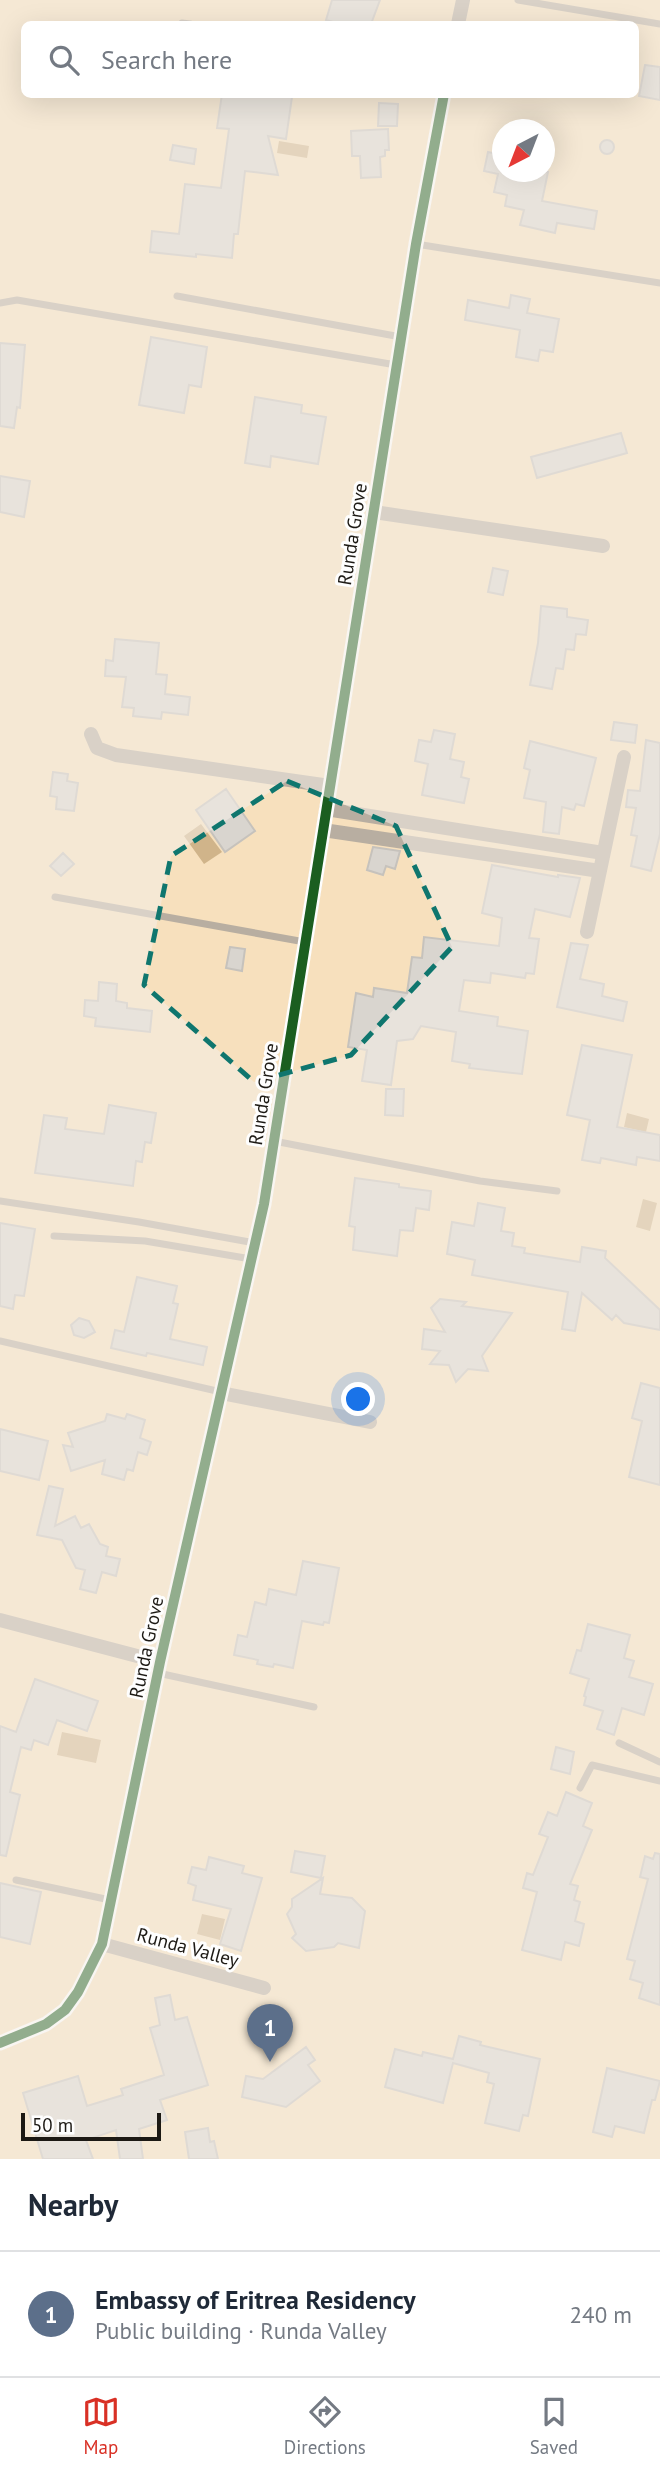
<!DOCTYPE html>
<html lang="en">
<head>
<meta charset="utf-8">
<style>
	body { margin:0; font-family:"PT Sans",sans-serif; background:#f6f6f7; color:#1f2937 }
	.compass { position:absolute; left:492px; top:119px; width:63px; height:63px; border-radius:50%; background:#fff; box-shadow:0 7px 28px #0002; rotate:222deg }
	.scale { position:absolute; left:21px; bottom:18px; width:140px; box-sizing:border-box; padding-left:7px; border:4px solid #1c1914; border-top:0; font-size:19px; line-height:24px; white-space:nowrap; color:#1c1914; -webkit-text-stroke:5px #fefefe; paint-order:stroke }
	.you { position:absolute; left:359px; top:1400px; width:24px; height:24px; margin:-18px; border:5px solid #fff; border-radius:50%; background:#1a73e8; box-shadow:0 0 0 10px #1a73e833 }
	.badge { display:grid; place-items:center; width:46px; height:46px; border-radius:50%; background:#d93025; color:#fff; font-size:23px; font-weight:700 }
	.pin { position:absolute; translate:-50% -58px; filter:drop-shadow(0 2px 4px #0008) }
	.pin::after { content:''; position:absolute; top:37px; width:24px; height:21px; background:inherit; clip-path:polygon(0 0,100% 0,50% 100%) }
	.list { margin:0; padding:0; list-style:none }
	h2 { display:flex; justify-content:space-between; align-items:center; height:91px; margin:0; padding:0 28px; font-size:30px }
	h2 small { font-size:23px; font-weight:400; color:#747a83 }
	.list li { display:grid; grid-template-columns:46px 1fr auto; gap:21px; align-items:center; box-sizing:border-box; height:126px; padding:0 28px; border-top:2px solid #e0e1e3 }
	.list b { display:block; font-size:26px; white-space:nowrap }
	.list p { margin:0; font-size:23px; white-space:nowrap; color:#747a83 }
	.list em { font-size:23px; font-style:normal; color:#747a83 }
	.icon { flex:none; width:38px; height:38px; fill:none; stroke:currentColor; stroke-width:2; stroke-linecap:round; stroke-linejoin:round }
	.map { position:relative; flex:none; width:660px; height:2159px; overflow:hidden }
	.search { position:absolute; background:#fff; box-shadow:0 7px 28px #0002; left:21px; right:21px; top:21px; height:77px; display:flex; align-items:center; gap:18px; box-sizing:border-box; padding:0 24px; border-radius:10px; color:#747a83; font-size:26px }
	.sheet { height:217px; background:#fff }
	nav { display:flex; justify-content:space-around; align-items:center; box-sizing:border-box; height:98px; border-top:2px solid #e0e1e3; background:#fff; font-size:19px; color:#747a83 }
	nav a { display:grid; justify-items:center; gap:4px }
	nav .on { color:#d93025 }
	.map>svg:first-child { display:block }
	.green { fill:#f7e0bd; fill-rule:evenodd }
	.water { fill:#d0b48a }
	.building { fill:#d9d5cf; stroke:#c6c2bc; stroke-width:2 }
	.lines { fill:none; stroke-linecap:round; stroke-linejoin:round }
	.lane { stroke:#b8aea1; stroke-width:7 }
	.street { stroke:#b8aea1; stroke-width:14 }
	.cycleway-casing { stroke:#fefefe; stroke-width:15 }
	.cycleway { stroke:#1b5e20; stroke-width:10 }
	.marked { fill:none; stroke:#0f766e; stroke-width:5; stroke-dasharray:14 9; stroke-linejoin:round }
	.labels { text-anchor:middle; stroke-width:6; stroke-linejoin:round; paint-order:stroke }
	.street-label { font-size:19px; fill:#1c1914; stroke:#fefefe }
</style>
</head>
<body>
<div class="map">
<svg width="660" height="2159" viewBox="0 0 660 2159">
	<rect width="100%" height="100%" fill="#f4efe7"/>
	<!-- green -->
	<path class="green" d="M0,0H660V2159H0ZM24,24H636V94H24ZM503,130H544V172H503Z"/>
	<!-- water -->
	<path class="water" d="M279,141L309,146L307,158L277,153Z
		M201,824L222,852L204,864L184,836Z
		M627,1113L649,1119L646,1132L624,1127Z
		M643,1199L657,1203L650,1231L636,1227Z
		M62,1732L101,1740L96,1763L57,1755Z
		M202,1914L225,1919L220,1940L197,1934Z"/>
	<!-- building -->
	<path class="building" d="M332,0H380L371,24H340L326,20Z
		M645,65L660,67V100L639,96Z
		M222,94H275L292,97L286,139L268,136L278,175L245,171L238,234H234L232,258L196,254V257L150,252L152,231L179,234L185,184L221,188L229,129L217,128Z
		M379,103L398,104L397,126H378Z
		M388,129L389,150H385V156L380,157L381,177L361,178L360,156H352L351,131Z
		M600 147a7 7 0 1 1 14 0a7 7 0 1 1-14 0Z
		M173,145L196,149L194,164L170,160Z
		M488,152L502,155V172H548L542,201L597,211L594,229L557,223L555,233L520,225L524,210L505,206L507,195L494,192L498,174L484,171Z
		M511,295L530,299L527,313L559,319L553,352L540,350L538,361L516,357L520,330L465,320L468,300L509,308Z
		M151,337L207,347L201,387L189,385L184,413L139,405Z
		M0,343L25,345L20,408L17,407L14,428L0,426Z
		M255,397L302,405L301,413L326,417L318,464L271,456L270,467L245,463Z
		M621,433L627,453L537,478L531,457Z
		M0,476L30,481L24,517L0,512Z
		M493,568L508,571L503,595L488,592Z
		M541,606L567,609V617L588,620L586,635L576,634L574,650L566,649L563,669L556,668L552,689L530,685L538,643Z
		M115,639L159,643L156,674L167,675L165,694L190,697L188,715L162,712L161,719L133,716L134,708L122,707L126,677L105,676L106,660L113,661Z
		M614,722L637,725L635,743L611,740Z
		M434,730L455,734L450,759L464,762L461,777L469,779L464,803L422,795L428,764L415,761L419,740L431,742Z
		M646,740L660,743V834L651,871L631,866L637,836L631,835L636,808L626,807L628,790L640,791Z
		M530,741L596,758L584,806L576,804L574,810L562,807L559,834L543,832L546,802L524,798L530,770L524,768Z
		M53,772L68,774L67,781L78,783L74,811L56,809L57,797L50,796Z
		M226,789L255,831L225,852L196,810Z
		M373,847L400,851L395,869L386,866L383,875L367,870Z
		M63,853L74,864L61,876L50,866Z
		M492,865L558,877V875L580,878L570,917L535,909L529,938L539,939L534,974L526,973L525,978L491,973L490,983L464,980L459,1011L498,1017L497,1026L528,1031L522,1074L469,1068L470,1064L452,1061L456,1032L421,1026L413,1039L397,1041L391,1085L362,1081L367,1050L348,1047L356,993L373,997L374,988L407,993L412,957L422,958L424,937L499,946L502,918L482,913Z
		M571,943L588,945L580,979L604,984L602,996L627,1002L623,1021L557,1007Z
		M230,947L245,949L242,971L226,968Z
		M99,982L117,984L116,1001L127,1003V1008L152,1011L150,1032L95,1026L96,1018L84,1016L85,1000L98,1001Z
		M582,1045L632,1055L617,1127L660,1135V1161L637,1157L636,1165L601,1158L600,1163L582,1160L590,1120L567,1115Z
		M386,1089H404L403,1116L385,1115Z
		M109,1105L156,1113L151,1143L145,1142L142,1162L136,1161L133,1186L35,1173L44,1115L67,1118L65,1129L104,1134Z
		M355,1178L399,1184V1187L431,1191L429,1210L416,1208L413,1231L400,1230L397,1256L353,1250L355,1227L349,1226Z
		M478,1203L505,1208L501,1231L514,1233L512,1246L525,1248L524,1253L580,1262L582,1247L606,1251L605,1258L660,1310V1330L624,1323L616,1315L612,1320L582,1293L575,1331L562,1329L568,1292L472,1275L475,1260L447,1254L452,1222L474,1226Z
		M0,1223L35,1229L24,1296L15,1295L13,1309L0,1306Z
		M137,1277L177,1286L173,1303L178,1304L170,1339L207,1347L203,1365L147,1353L146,1356L111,1348L115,1330L124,1332Z
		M440,1299L466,1302L462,1306L512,1313L482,1356L488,1371L468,1369L456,1382L449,1365L430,1364L440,1351L422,1349L424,1329L445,1332L431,1308Z
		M79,1318L89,1321L95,1332L84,1338L74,1335L71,1325Z
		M641,1383L660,1388V1485L629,1477L642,1421L632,1418Z
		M107,1414L125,1419L127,1414L145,1420L140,1438L151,1442L147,1455L138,1452L133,1471L127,1469L124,1480L102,1474L105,1460L71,1471L63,1445L73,1447L68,1433L105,1421Z
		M0,1429L48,1441L39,1480L0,1471Z
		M49,1486L63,1489L55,1526L75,1516L81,1528L89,1524L100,1544L108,1547L106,1556L120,1559L116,1576L102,1572L96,1593L80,1589L85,1570L76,1568L62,1540L37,1535Z
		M303,1561L339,1568L329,1623L324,1622L323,1625L302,1621L293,1668L274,1664L273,1667L257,1664L258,1660L234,1655L238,1635L247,1637L255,1602L266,1605L269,1589L296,1595Z
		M588,1624L630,1635L624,1658L634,1661L629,1677L653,1684L644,1715L622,1708L614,1735L597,1729L603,1711L584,1705L586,1697L584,1696L589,1679L570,1673L577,1650L581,1651Z
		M35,1679L98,1701L87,1731L57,1720L48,1745L34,1740L31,1750L21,1747L10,1792L20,1795L6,1856L0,1855V1726L16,1732Z
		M556,1747L574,1752L570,1774L551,1769Z
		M566,1792L592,1803L583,1826L592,1830L570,1884L578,1886L574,1900L580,1902L575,1921L584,1924L579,1946L565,1942L561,1960L522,1950L537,1892L523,1888L527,1873L533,1875L548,1837L539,1834L548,1812L557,1816Z
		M295,1851L325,1856L321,1878L291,1872Z
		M655,1853L660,1854V2005L639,1998L643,1983L630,1979L635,1961L627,1959L648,1879L640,1877L645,1856L653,1859Z
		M209,1857L244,1866L242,1873L262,1878L241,1951L220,1944L231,1909L193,1900L196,1886L188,1883L192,1867L206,1870Z
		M323,1878L320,1894L352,1898L365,1911L359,1948L338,1943L334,1947L306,1951L292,1938L296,1934L287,1914L292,1907V1899Z
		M0,1883L41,1892L30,1944L0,1937Z
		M170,1995L175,2020L187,2017L208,2085L160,2100L167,2120L139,2129L143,2159H120L116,2130L86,2140L93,2159H43L23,2093L78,2076L87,2106L123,2095L121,2089L164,2075L150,2028L160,2025L155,1998Z
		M459,2036L481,2042L480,2045L540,2059L528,2116L523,2115L519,2131L485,2123L494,2084L487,2082L489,2073L453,2063L443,2103L385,2087L395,2049L422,2056L423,2052L453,2059Z
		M306,2047L315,2060L308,2065L320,2081L286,2107L242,2097L246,2076L263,2079Z
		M607,2068L660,2081L655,2100H652L644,2133L615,2126L612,2137L593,2132Z
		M208,2128L210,2142L214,2141L218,2159H189L185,2132Z"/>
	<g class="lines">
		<!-- lane -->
		<path class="lane" d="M518,0L660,24
			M182,23L190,24
			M416,244L660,283
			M177,296L401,337
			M0,303L17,300L396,365
			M55,897L305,942
			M274,1141L480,1181L557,1191
			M0,1201L139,1222L255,1243
			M54,1236L145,1241L251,1259
			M0,1341L221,1392
			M158,1673L314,1707
			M619,1743L660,1762
			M580,1788L592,1765L660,1781
			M16,1880L110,1900"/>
		<!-- street -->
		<path class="street" d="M458,24L463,0
			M374,512L603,546
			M91,734L97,748L116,755L330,786
			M326,809L603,853
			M323,830L600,871
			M587,932L624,757
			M221,1393L370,1422
			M0,1620L160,1662
			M102,1944L264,1988
			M0,2043L46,2024L65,2010L78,1992L102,1944L160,1662L264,1204L416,244L444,94"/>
		<!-- cycleway casing -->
		<g class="cycleway-casing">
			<path id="cycleway" d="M0,2043L46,2024L65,2010L78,1992L102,1944L160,1662L264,1204L416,244L444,94"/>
		</g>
		<!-- cycleway -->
		<use href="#cycleway" class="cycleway"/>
	</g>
	<!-- marked area -->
	<path d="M0 0H660V2159H0ZM287,781L396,826L452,947L351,1055L254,1082L144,985L171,856Z" fill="#f4efe7" fill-opacity=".55" fill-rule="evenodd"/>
	<path class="marked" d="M287,781L396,826L452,947L351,1055L254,1082L144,985L171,856Z"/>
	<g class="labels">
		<!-- street labels -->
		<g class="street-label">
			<text transform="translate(352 534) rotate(-81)" y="7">Runda Grove</text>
			<text transform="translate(263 1094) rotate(-81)" y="7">Runda Grove</text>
			<text transform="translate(146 1647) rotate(-78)" y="7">Runda Grove</text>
			<text transform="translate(188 1947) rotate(15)" y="7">Runda Valley</text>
		</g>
	</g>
</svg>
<svg class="compass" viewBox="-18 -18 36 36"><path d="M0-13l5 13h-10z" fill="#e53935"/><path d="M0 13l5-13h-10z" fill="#747a83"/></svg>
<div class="scale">50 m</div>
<div class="you"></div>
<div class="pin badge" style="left:270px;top:2062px;background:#5c6f8a">1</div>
<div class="search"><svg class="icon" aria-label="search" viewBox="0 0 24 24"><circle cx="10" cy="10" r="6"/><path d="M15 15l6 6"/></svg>Search here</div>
</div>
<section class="sheet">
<h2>Nearby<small></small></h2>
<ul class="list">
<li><span class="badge" style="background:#5c6f8a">1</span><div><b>Embassy of Eritrea Residency</b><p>Public building · Runda Valley</p></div><em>240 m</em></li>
</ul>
</section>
<nav>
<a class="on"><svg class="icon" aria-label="map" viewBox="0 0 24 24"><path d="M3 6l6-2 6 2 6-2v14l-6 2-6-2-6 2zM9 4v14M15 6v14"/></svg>Map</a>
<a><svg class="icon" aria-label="directions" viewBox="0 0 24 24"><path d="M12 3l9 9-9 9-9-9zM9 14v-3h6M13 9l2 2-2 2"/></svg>Directions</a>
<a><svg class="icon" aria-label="saved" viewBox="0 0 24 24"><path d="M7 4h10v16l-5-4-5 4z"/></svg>Saved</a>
</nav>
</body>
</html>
